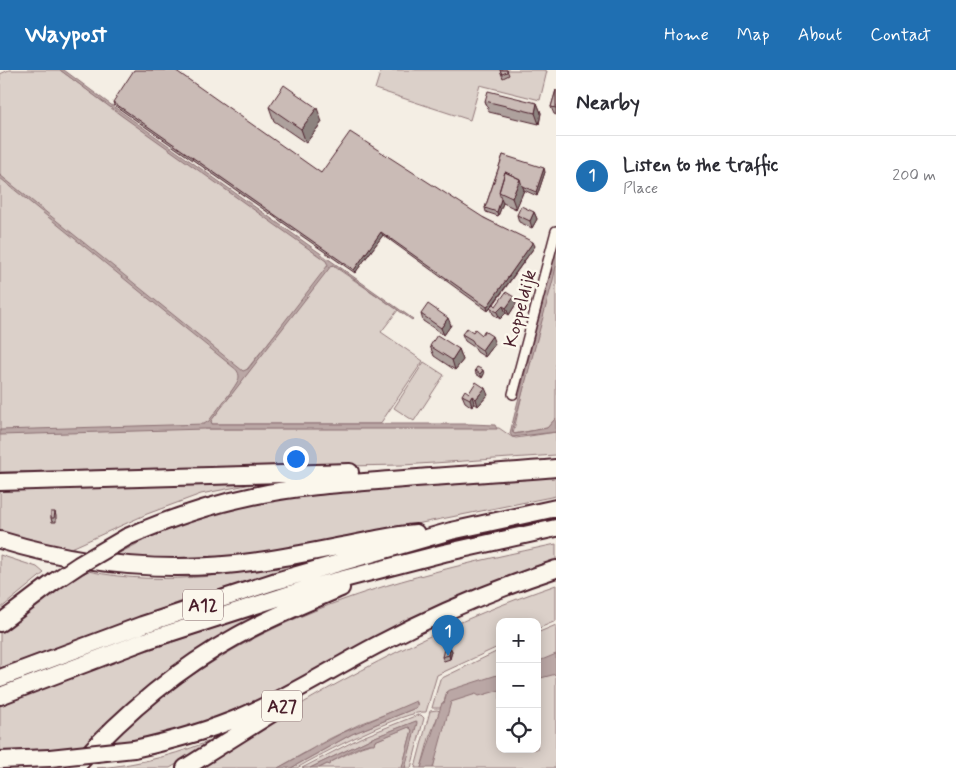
<!DOCTYPE html>
<html lang="en">
<head>
<meta charset="utf-8">
<style>
	body { margin:0; font-family:Mynerve,sans-serif; background:#f7f7f7; color:#2b2b33 }
	.controls { position:absolute; right:15px; bottom:15px; display:grid; overflow:hidden; border-radius:10px; box-shadow:0 2px 12px #0003 }
	.controls button { width:45px; height:45px; display:grid; place-items:center; padding:0; border:0; border-bottom:1px solid #e1e1e2; background:#fff; color:#2b2b33; font:25px sans-serif }
	.you { position:absolute; left:295px; top:388px; width:18px; height:18px; margin:-12px; border:4px solid #fff; border-radius:50%; background:#1a73e8; box-shadow:0 0 0 8px #1a73e833 }
	.badge { display:grid; place-items:center; width:32px; height:32px; border-radius:50%; background:#1f6fb2; color:#fff; font-size:16px; font-weight:700 }
	.pin { position:absolute; translate:-50% -41px; filter:drop-shadow(0 1px 2px #0008) }
	.pin::after { content:''; position:absolute; top:26px; width:18px; height:15px; background:inherit; clip-path:polygon(0 0,100% 0,50% 100%) }
	.list { margin:0; padding:0; list-style:none }
	h2 { display:flex; justify-content:space-between; align-items:center; height:65px; margin:0; padding:0 20px; font-size:21px }
	h2 small { font-size:16px; font-weight:400; color:#7c7c81 }
	.list li { display:grid; grid-template-columns:32px 1fr auto; gap:15px; align-items:center; box-sizing:border-box; height:80px; padding:0 20px; border-top:1px solid #e1e1e2 }
	.list b { display:block; font-size:19px; white-space:nowrap }
	.list p { margin:0; font-size:16px; white-space:nowrap; color:#7c7c81 }
	.list em { font-size:16px; font-style:normal; color:#7c7c81 }
	.icon { flex:none; width:28px; height:28px; fill:none; stroke:currentColor; stroke-width:2; stroke-linecap:round; stroke-linejoin:round }
	.map { position:relative; flex:none; width:556px; height:698px; overflow:hidden }
	header { display:flex; align-items:center; gap:30px; box-sizing:border-box; height:70px; padding:0 25px; background:#1f6fb2; color:#fff }
	header strong { font-size:24px }
	nav { display:flex; gap:28px; margin-inline-start:auto; font-size:18px }
	main { display:flex }
	aside { flex:1; background:#fff }
	.map>svg:first-child { display:block }
	.green { fill:#dbd0c9; stroke:#92787a }
	.water { fill:#baa7a5; stroke:#8d7174 }
	.lines { fill:none; stroke-linecap:round; stroke-linejoin:round }
	.minor-casing { stroke:#4a1f2b; stroke-width:12 }
	.motorway-casing { stroke:#4a1f2b; stroke-width:20 }
	.minor { stroke:#fbf7ec; stroke-width:9 }
	.motorway { stroke:#fbf7ec; stroke-width:16 }
	.motorway-bridge-casing { stroke:#4a1f2b; stroke-width:20; stroke-linecap:butt }
	.motorway-bridge { stroke:#fbf7ec; stroke-width:16 }
	.wall { fill:#aea19d; stroke:#4a1f2b }
	.shaded-wall { fill:#8d837f; stroke:#4a1f2b }
	.building { fill:#cabbb6; stroke:#4a1f2b }
	.labels { text-anchor:middle; stroke-width:5; stroke-linejoin:round; paint-order:stroke }
	.shield { fill:#fbf7ec; stroke:#7f6065; stroke-width:1 }
	.shield-label { font-size:18px; font-weight:bold; fill:#4a1f2b }
	.street-label { font-size:19px; fill:#4a1f2b; stroke:#fbf7ec }
</style>
</head>
<body>
<header>
<strong>Waypost</strong>
<nav><a>Home</a><a>Map</a><a>About</a><a>Contact</a></nav>
</header>
<main>
<div class="map">
<svg width="556" height="698" viewBox="0 0 556 698">
	<rect width="100%" height="100%" fill="#f4eee4"/>
	<filter id="ink" filterUnits="userSpaceOnUse"><feTurbulence type="fractalNoise" baseFrequency=".02" numOctaves="2"/><feDisplacementMap in="SourceGraphic" scale="10" xChannelSelector="R" yChannelSelector="G"/><feConvolveMatrix kernelMatrix="1 2 1 2 8 2 1 2 1" color-interpolation-filters="sRGB"/></filter>
	<g filter="url(#ink)">
		<!-- green -->
		<path class="green" d="M9,0H60L120,44L332,193L244,303L213,348L329,197L332,195L398,240L381,262L423,291L380,354H212L211,351L205,359L499,358L512,367L516,368L556,362V385L403,395L0,402V4Z
			M381,0H543L547,1L540,30L480,15L470,50L375,19Z
			M556,196V348L547,358L513,364L524,316Z
			M424,292L444,305L414,351L394,338Z
			M556,404V426L267,484L221,490L108,489L187,448L236,435L329,421Z
			M257,413L201,424L147,444L65,481L0,462V420Z
			M556,474V493L290,619L198,659L106,678C233,548 385,510 556,474Z
			M0,485L37,497L44,503L0,539Z
			M327,486L329,487L183,531L0,599V562L53,523L88,501C165,518 251,503 327,486Z
			M556,515V551L537,559V552H500V576L437,605L426,642C405,640 319,685 297,698H291L352,664L418,637L417,632L360,654L329,669L278,698H201C227,681 252,664 278,648C365,595 459,548 556,515Z
			M282,536L85,680L0,684V636C92,597 187,567 282,536Z
			M556,555V698H433L447,621L444,633H442L441,638H432L440,609L500,580V679H537V563Z
			M437,640L440,641L429,668L421,698H415L430,641Z
			M421,645L424,648L411,698H405L417,651L370,669L310,698H302L360,668L415,646Z
			M408,657L412,660L402,698H319L361,677L374,673L375,671Z
			M222,666L170,698H97C140,695 182,683 222,666Z"/>
		<!-- water -->
		<path class="water" d="M60,0H64L107,32L413,249L412,250L334,195L331,196L211,351L212,354H471L495,355L497,359H204L0,365V360L204,354L209,351C214,343 239,314 239,307C239,302 236,299 233,297L0,108V105L243,301L248,299L328,195L326,191L122,46Z
			M556,179V196L553,210L512,362L515,364L547,358L556,348V362L512,367L510,363Z
			M556,584V604L537,609V592Z
			M500,604V620L479,626L476,624L451,632L433,698H421L442,633H444L447,621Z
			M416,631L418,637L352,664L291,698H278L342,663Z
			M416,651L417,653L405,698H402L412,660L409,657L375,671L374,674C363,672 341,687 331,692L330,695L327,694L319,698H310L370,669Z"/>
		<g class="lines">
			<!-- minor casing -->
			<g class="minor-casing">
				<path id="minor" d="M513,324L556,161"/>
			</g>
			<!-- motorway casing -->
			<g class="motorway-casing">
				<path id="motorway" d="M0,412L350,402
					M127,467C168,449 209,435 253,426C294,417 336,414 378,411C437,406 497,403 556,398
					M0,470C85,496 171,504 259,491C295,486 331,478 367,471C383,468 400,464 416,463
					M0,553L55,511
					M0,608L142,555L276,511L451,461L556,438
					M0,626L145,571L309,518L444,483L556,458
					M134,679C171,671 208,661 243,646C289,627 333,598 377,575C434,545 495,519 556,499
					M0,690L50,688
					M75,698C122,646 175,600 237,566C271,547 306,533 341,518
					M185,698L274,642"/>
			</g>
			<!-- minor -->
			<use href="#minor" class="minor"/>
			<!-- motorway -->
			<use href="#motorway" class="motorway"/>
			<!-- motorway-bridge casing -->
			<g class="motorway-bridge-casing">
				<path id="motorway-bridge" d="M55,511L79,495L127,467
					M50,688L134,679"/>
			</g>
			<!-- motorway-bridge -->
			<use href="#motorway-bridge" class="motorway-bridge"/>
		</g>
		<!-- wall -->
		<path class="wall" d="M500,0H507L509,5L503,8Z
			M556,20V45L554,44L551,37Z
			M485,31L537,33L541,43L539,54L489,42Z
			M113,32L321,103L484,148L535,176L494,234L496,236L516,234L509,245L506,243L500,249L493,244L491,238L488,241L383,165L355,203L114,35Z
			M269,37L322,52L306,73L274,51Z
			M503,85L545,102L537,126L524,120L516,139L503,133L498,146L486,142L485,138Z
			M534,142L537,149L532,158L519,152L517,145Z
			M421,244L451,255L444,265L423,251Z
			M473,262L495,274L485,287L477,282L474,277L465,271L462,264Z
			M430,276L459,279L463,290L455,300L434,286Z
			M475,300L484,304L482,308L476,304Z
			M469,323L488,325L478,336L474,333L472,337L465,332L462,325Z
			M55,442L56,446V452H52L51,448Z
			M450,577L452,581L450,589L444,591L442,587Z"/>
		<!-- shaded-wall -->
		<path class="shaded-wall" d="M537,33L541,43L539,54L535,43Z
			M317,38L322,52L306,73L301,59Z
			M544,98L545,102L537,126L536,122Z
			M520,109L524,120L516,139L512,128Z
			M501,129L503,133L498,146L497,142Z
			M534,142L537,149L532,158L530,151Z
			M381,162L383,165L355,203L354,200Z
			M533,172L535,176L488,241L487,237Z
			M514,227L516,234L509,245L506,238Z
			M503,236L506,243L500,249L497,242Z
			M448,248L451,255L444,265L441,258Z
			M492,266L495,274L485,287L482,280Z
			M459,279L463,290L455,300L452,290Z
			M483,300L484,304L482,308L480,304Z
			M485,318L488,325L478,336L476,329Z
			M472,326L474,333L472,337L470,329Z
			M450,577L452,581L450,589L449,585Z"/>
		<!-- building -->
		<path class="building" d="M134,0H175L321,103L350,62L484,148L533,172L487,237L381,162L354,200L113,32Z
			M500,0H507V2L502,4Z
			M284,15L317,38L301,59L269,37Z
			M556,20V38L551,37Z
			M488,21L537,33L535,43L485,31Z
			M503,85L544,98L536,122L522,116L520,109L505,102L499,122L501,129L497,142L485,138Z
			M505,102L520,109L512,128L499,122Z
			M521,136L534,142L530,151L517,145Z
			M506,222L514,227L506,238L503,236L497,242L490,237L493,234L496,236Z
			M428,234L448,248L441,258L421,244Z
			M467,258L473,262L475,259L482,265L484,261L492,266L482,280L475,275L472,270L462,264Z
			M437,265L459,279L452,290L430,276Z
			M477,297L483,300L480,304L475,300Z
			M476,312L485,318L476,329L472,326L470,329L462,325L465,320L469,323Z
			M51,442H55L54,448H51Z
			M450,577L449,585L442,587L444,579Z"/>
	</g>
	<g class="labels">
		<!-- shield labels -->
		<g class="shield">
			<rect x="183" y="519.5" width="40" height="31" rx="4"/>
			<rect x="262" y="620.5" width="40" height="31" rx="4"/>
		</g>
		<g class="shield-label">
			<text x="203" y="541">A12</text>
			<text x="282" y="642">A27</text>
		</g>
		<!-- street labels -->
		<g class="street-label">
			<text transform="translate(519 238) rotate(-75)" y="7">Koppeldijk</text>
		</g>
	</g>
</svg>
<div class="controls">
<button>+</button>
<button>−</button>
<button><svg class="icon" aria-label="locate" viewBox="0 0 24 24"><circle cx="12" cy="12" r="6"/><path d="M12 2v4M12 18v4M2 12h4M18 12h4"/></svg></button>
</div>
<div class="you"></div>
<div class="pin badge" style="left:448px;top:586px">1</div>
</div>
<aside>
<h2>Nearby<small></small></h2>
<ul class="list">
<li><span class="badge">1</span><div><b>Listen to the traffic</b><p>Place</p></div><em>200 m</em></li>
</ul>
</aside>
</main>
</body>
</html>
